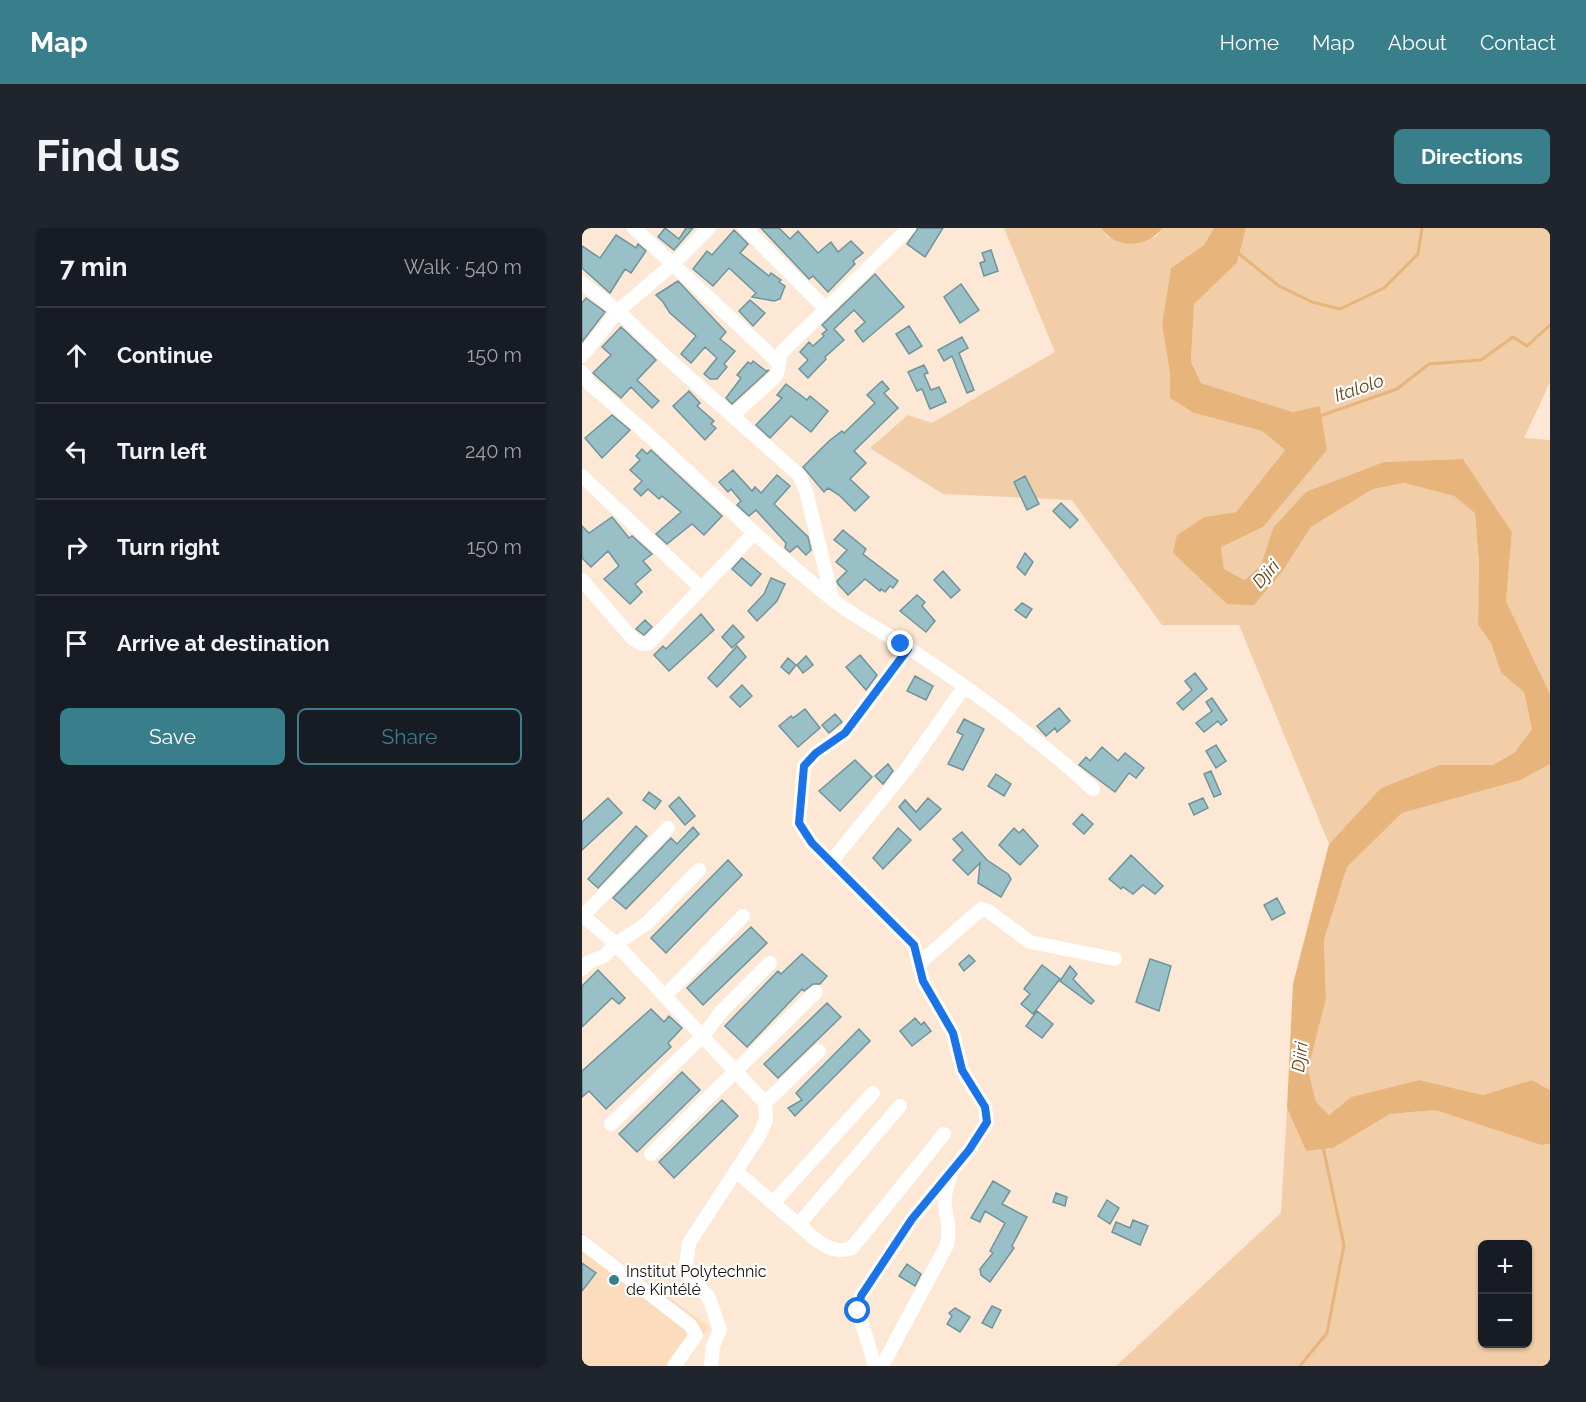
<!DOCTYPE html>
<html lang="en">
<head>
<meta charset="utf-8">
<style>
	body { margin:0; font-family:Raleway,sans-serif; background:#20242c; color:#f1f3f6 }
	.controls { position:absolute; right:18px; bottom:18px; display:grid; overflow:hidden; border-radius:9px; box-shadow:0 2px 4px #0004 }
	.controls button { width:54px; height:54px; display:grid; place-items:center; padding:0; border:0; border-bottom:2px solid #363941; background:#171b24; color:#f1f3f6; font:30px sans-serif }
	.stop { position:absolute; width:18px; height:18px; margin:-14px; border:4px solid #1a73e8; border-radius:50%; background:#fff }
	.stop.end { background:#1a73e8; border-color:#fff; box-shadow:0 2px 6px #0008 }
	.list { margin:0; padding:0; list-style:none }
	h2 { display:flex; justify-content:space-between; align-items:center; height:78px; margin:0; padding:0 24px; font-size:26px }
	h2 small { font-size:20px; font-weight:400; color:#9ea1a6 }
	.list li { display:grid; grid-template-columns:39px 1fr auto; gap:18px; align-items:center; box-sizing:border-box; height:96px; padding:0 24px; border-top:2px solid #363941 }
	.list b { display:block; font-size:22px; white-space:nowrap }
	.list em { font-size:20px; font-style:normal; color:#9ea1a6 }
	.actions { display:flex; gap:12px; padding:18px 24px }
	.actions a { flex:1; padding:14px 0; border:2px solid #397e8b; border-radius:9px; text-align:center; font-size:21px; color:#397e8b }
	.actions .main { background:#397e8b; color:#fff }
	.icon { flex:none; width:33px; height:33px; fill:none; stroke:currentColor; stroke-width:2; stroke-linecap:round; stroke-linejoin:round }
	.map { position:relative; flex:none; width:968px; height:1138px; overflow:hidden; border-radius:9px }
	header { display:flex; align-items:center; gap:36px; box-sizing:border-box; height:84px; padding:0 30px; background:#397e8b; color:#fff }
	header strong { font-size:28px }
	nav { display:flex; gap:33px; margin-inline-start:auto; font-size:21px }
	.intro { display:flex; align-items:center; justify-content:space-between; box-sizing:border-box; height:144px; padding:0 36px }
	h1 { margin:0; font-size:42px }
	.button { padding:15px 27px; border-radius:9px; background:#397e8b; color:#fff; font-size:21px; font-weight:700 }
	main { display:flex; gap:36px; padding:0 36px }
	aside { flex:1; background:#171b24; border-radius:9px; box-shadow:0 2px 4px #0004 }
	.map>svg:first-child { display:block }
	.built { fill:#fbddbe }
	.green { fill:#f1cea8; fill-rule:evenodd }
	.water { fill:#e7b47c }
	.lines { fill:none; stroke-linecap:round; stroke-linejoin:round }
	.stream { stroke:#e7b47c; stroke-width:3 }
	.building { fill:#99bfc7; stroke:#6f949c; stroke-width:1.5 }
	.minor { stroke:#fff; stroke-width:14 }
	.route { stroke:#1a73e8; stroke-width:8 }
	.poi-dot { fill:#397e8b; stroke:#fff; stroke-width:2 }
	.labels { text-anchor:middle; stroke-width:4.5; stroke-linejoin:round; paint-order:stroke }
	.poi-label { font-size:16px; fill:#181008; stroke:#fff; text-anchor:start }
	.water-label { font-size:18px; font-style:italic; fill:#644117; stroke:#fff }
</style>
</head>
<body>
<header>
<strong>Map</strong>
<nav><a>Home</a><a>Map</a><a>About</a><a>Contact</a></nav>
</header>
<div class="intro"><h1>Find us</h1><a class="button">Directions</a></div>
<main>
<aside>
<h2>7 min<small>Walk · 540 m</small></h2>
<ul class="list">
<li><svg class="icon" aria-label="ahead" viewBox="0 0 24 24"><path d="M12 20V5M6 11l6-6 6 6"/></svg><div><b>Continue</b></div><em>150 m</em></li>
<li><svg class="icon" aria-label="left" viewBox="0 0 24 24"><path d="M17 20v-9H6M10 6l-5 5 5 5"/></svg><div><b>Turn left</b></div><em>240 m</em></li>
<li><svg class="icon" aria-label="right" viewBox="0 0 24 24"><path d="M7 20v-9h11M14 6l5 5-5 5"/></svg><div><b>Turn right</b></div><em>150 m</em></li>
<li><svg class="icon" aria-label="arrive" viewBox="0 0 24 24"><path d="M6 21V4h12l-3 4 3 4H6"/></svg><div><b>Arrive at destination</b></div></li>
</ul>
<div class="actions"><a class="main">Save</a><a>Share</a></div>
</aside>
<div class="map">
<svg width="968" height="1138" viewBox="0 0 968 1138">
	<rect width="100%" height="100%" fill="#fce8d4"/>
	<!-- built -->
	<path class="built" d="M0,1005L127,1099L99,1138H0Z"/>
	<!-- green -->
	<path class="green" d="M422,0H519L526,10L574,9L581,0H632L622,17L589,40L580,96L588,146V170L612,185L680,203L703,222L654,284L622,289L595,307L672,376L700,344L729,299L791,261L822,255L872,268L893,284L897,337L896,397L909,415L919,445L942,464L950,501L932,525L909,537H857L799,560L747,616L657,397H580L490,272L361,266L288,220L326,187L350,195L473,124Z
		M664,0H968V154L942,210L968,212V466L924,373L930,304L881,231L802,234L691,300L679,337L663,352L642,341L639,319L681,298L745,222L738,178L711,184L619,155L609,135L612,76L655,35Z
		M968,536V862L950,852L901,867L837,852L769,869L747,887L734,875L726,842L744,771L742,712L765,639L820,585L939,552Z
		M705,880L724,923L751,920L808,886L853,882L959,917L968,916V1138H534L699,985ZM900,1016H945V1116H900Z"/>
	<!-- water -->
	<path class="water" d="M519,0H581C564,20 534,22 519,0Z
		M632,0H664L655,35L612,76L609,134L619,155L711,184L738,178L745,222L681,299L639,319L642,341L663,352L679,337L691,300L724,264L802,234L881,231L930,304L924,373L968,466V536L939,552L820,585L765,639L742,712L744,771L726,842L734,874L747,887L769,869L837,852L901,867L950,852L968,862V916L959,917L853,882L808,886L751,920L724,923L705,880L711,756L747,616L799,560L857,537H910L932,525L950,501L942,464L919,445L909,415L896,397L897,337L893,285L872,268L822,255L791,261L729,299L700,344L672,377L645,376L591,325L595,307L622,289L654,284L703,222L680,203L612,185L588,170V146L580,96L589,40L622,17Z"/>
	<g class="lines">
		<!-- stream -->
		<path class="stream" d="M656,25L697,58L730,74L758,81L802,60L836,26L840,0
			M738,188L815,161L847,136L899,132L931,109L945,118L968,97
			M718,1138L745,1105L762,1017L741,919"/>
	</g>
	<!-- building -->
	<path class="building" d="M83,0L97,11L104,0H111L92,22L76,9Z
		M179,0H197L208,11L216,3L236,25L249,14L256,24L269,13L281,25L271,33L273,36L246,64L231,48L227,51Z
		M336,0H361L343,29L325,16Z
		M152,2L166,16L158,25L187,48L189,45L199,52L197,54L203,58L198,71L192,73L170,69L174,65L147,40L131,58L111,41L125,23L130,27Z
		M34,7L54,20L56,16L64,23L49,45L43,41L28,65L0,40V18L18,30Z
		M409,22L416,43L402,48L398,35L403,33L400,25Z
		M293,46L322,79L281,114L273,103L283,94L272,82L252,101L262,112L243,129L244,131L226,150L217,141L226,132L218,124L227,114L231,118L242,108L240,106L245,102L240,97Z
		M96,53L144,104L138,111L153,123L142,136L145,139L135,151H128L122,146L135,130L123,119L109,135L99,126L114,108L88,85L81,74L74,67Z
		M379,56L397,82L378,95L362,69Z
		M4,70L23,84L0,114V75Z
		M168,72L183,85L171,98L157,83Z
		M327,98L340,118L327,126L314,106Z
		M39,99L74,132L55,152L77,173L70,180L49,159L39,170L11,145L29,127L20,119Z
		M380,109L386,120L377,125L392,162L385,165L370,128L362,133L356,122Z
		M171,133L184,143L187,142L150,176L144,170L159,150L155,147L166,134L169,136Z
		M342,137L346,145L342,146L349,162L357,159L364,174L348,181L340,161L335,163L326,144Z
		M300,153L307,161L302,165L316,180L272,223L284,235L268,251L287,269L273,283L257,267L246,260L242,264L221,239L247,213L260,203L262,205L293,175L285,167Z
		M204,156L225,172L228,168L246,183L229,204L209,188L188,210L174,197L200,170L195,167Z
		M107,163L118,175L115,178L132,193L129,196L134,200L123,212L91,178Z
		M30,187L48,202L20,230L3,210Z
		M60,221L65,226L69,222L140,288L122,307L110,296L85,316L74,306L99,284L80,268L77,271L66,261L59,268L52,261L60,253L48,242L58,232L54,228Z
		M151,242L170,263L173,259L179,265L195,247L208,258L192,276L226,309L229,322L224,327L215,318L208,324L203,320L204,315L174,282L167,288L155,277L159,273L149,261L146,264L137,254Z
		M443,248L457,276L445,282L432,254Z
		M479,275L496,292L488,300L471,283Z
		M30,289L47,310L50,308L70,326L61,333L69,342L53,356L60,364L48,376L22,351L37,338L26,323L9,339L0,330V298L7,305Z
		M261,302L284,321L281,326L316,353L311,360L308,358L303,364L299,361L298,363L283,351L266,367L256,356L255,353L265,343L254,334L265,322L252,312Z
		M443,325L451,334L443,347L435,339Z
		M160,330L179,346L169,358L150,341Z
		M361,343L378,362L369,370L352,352Z
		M189,350L203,356L195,373L175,393L166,383L182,366Z
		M335,367L343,374L340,378L353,393L344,404L318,383Z
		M440,375L450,381L444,390L433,382Z
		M119,386L132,402L87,443L72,427L81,418L84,421Z
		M63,392L70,399L62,407L54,401Z
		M151,397L162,409L150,420L140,409Z
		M155,418L164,429L135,459L126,450Z
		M278,427L295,447L284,462L264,439Z
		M224,428L231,437L221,445L215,437Z
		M206,430L214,437L207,446L199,439Z
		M613,445L625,461L601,482L595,475L610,462L603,453Z
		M333,448L351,458L344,472L325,463Z
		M160,457L170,468L158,479L148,469Z
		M630,470L645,492L639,497L636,493L622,504L614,495L630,483L624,474Z
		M477,480L488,493L475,504L473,500L464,508L455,498Z
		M223,481L238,500L216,519L197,498L209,488L211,490Z
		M253,486L260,494L247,505L240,497Z
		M382,491L402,501L381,542L366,536L381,507L375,504Z
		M634,517L644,533L634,540L624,523Z
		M520,519L536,533L543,525L562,540L554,550L547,545L533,564L497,537L504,529L508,533Z
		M273,532L290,549L258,583L237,563Z
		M306,536L311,543L301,556L293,548Z
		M629,543L639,566L632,569L622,546Z
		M414,546L429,556L422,568L406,558Z
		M67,564L79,573L73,581L61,572Z
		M97,569L113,588L103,597L87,578Z
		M26,570L40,585L0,622V594Z
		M346,570L359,581L338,602L317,579L323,572L334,584Z
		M621,570L626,580L612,587L607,576Z
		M500,586L511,596L502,606L491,596Z
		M54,598L65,608L16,660L6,651Z
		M111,599L117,606L44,681L31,670L89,610L95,616Z
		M316,600L329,612L301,641L291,630Z
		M432,600L437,605L441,601L456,618L438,637L417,617Z
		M380,604L405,632L426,646L429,651L419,669L396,655L398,635L386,647L371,632L381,622L371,611Z
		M549,627L581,658L573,666L561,657L551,666L541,659L539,661L527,651Z
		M146,632L160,647L84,725L69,710Z
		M695,670L703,685L690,692L682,677Z
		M169,699L185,715L121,777L105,760Z
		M220,726L245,748L238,756H231L222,763L220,761L165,819L143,798L196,743L199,746Z
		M387,727L393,733L382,743L377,736Z
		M568,731L589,738L577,783L554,774Z
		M460,737L478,751L451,786L439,776L448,766L442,761Z
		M488,738L495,746L491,751L512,773L509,776L478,753Z
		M16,742L43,770L37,776L30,770L0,799V758Z
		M245,775L259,789L196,850L182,836Z
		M69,781L82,794L87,788L100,800L86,815L89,819L24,881L7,863L0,869V843Z
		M455,783L471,796L460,810L444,798Z
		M333,790L339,797L342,794L349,803L330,818L318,803Z
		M277,801L288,813L213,888L206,880L220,872L214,865Z
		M100,844L118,862L55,924L37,906Z
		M140,872L156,888L92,950L77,934Z
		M411,953L428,963L420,976L445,989L430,1018L432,1020L408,1054L399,1047L398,1041L411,1025L408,1023L423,995L403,983L398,994L389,990Z
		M474,965L485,969L483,978L471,974Z
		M525,972L537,980L528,996L516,988Z
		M551,992L566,998L558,1017L530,1004L534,994L548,1000Z
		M0,1035L14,1045L0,1063Z
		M325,1036L339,1046L333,1058L317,1048Z
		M410,1078L419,1082L410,1100L400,1095Z
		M373,1080L388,1089L378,1104L365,1096L370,1088L367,1085Z"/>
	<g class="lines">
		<!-- minor -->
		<path class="minor" d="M52,0L197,135
			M163,0L243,80
			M0,55L36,83L84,129L217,247L224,263L250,370
			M0,128L36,83L91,36L127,0
			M0,144L8,156C91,225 165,304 250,371C271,388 296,401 319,415C386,459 452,507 511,561
			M150,188L193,149C199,141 195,132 201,123L327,0
			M0,248L118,359
			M0,352L51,411L60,416H66L172,305
			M249,634L326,539L382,459
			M0,687L34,716L183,875L184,892L178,906L107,1015L103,1043L127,1070L138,1102L131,1118L129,1138
			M1,688L86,600
			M338,735L399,681L406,683L448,714L533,731
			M0,741L7,734L22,728L34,716L64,696L117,642
			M83,768L161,688
			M183,875L237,823
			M29,896L121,808L139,784L188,735
			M69,926L234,764
			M155,944L233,1011C246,1020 254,1025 270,1020L362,906
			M191,975L291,865
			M216,997L318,878
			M0,1014L108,1097L114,1107L92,1138
			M293,1138L276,1083L279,1068L330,991L387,922L405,894L403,879L380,842L371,805L341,753L332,717L230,615L217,595L222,538L234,525L263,505L326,421
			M300,1138L365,1017C371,989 355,980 368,950"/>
	</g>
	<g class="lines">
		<!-- route -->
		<path class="route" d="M276,1083L279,1068L330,991L387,922L405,894L403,879L380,842L371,805L341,753L332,717L230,615L217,595L222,538L234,525L263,505L326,421L319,416"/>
	</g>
	<!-- markers -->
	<circle class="poi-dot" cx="32" cy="1052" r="6"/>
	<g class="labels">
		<!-- poi labels -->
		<g class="poi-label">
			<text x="44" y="1049">Institut Polytechnic<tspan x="44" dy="18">de Kintélé</tspan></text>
		</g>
		<!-- water labels -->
		<g class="water-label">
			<text transform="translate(777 160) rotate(-19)" y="6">Italolo</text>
			<text transform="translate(684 346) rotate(-49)" y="6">Djiri</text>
			<text transform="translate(718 829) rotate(-83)" y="6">Djiri</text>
		</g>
	</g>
</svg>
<div class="controls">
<button>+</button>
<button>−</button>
</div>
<div class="stop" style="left:276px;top:1083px"></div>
<div class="stop end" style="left:319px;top:416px"></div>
</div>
</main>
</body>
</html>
